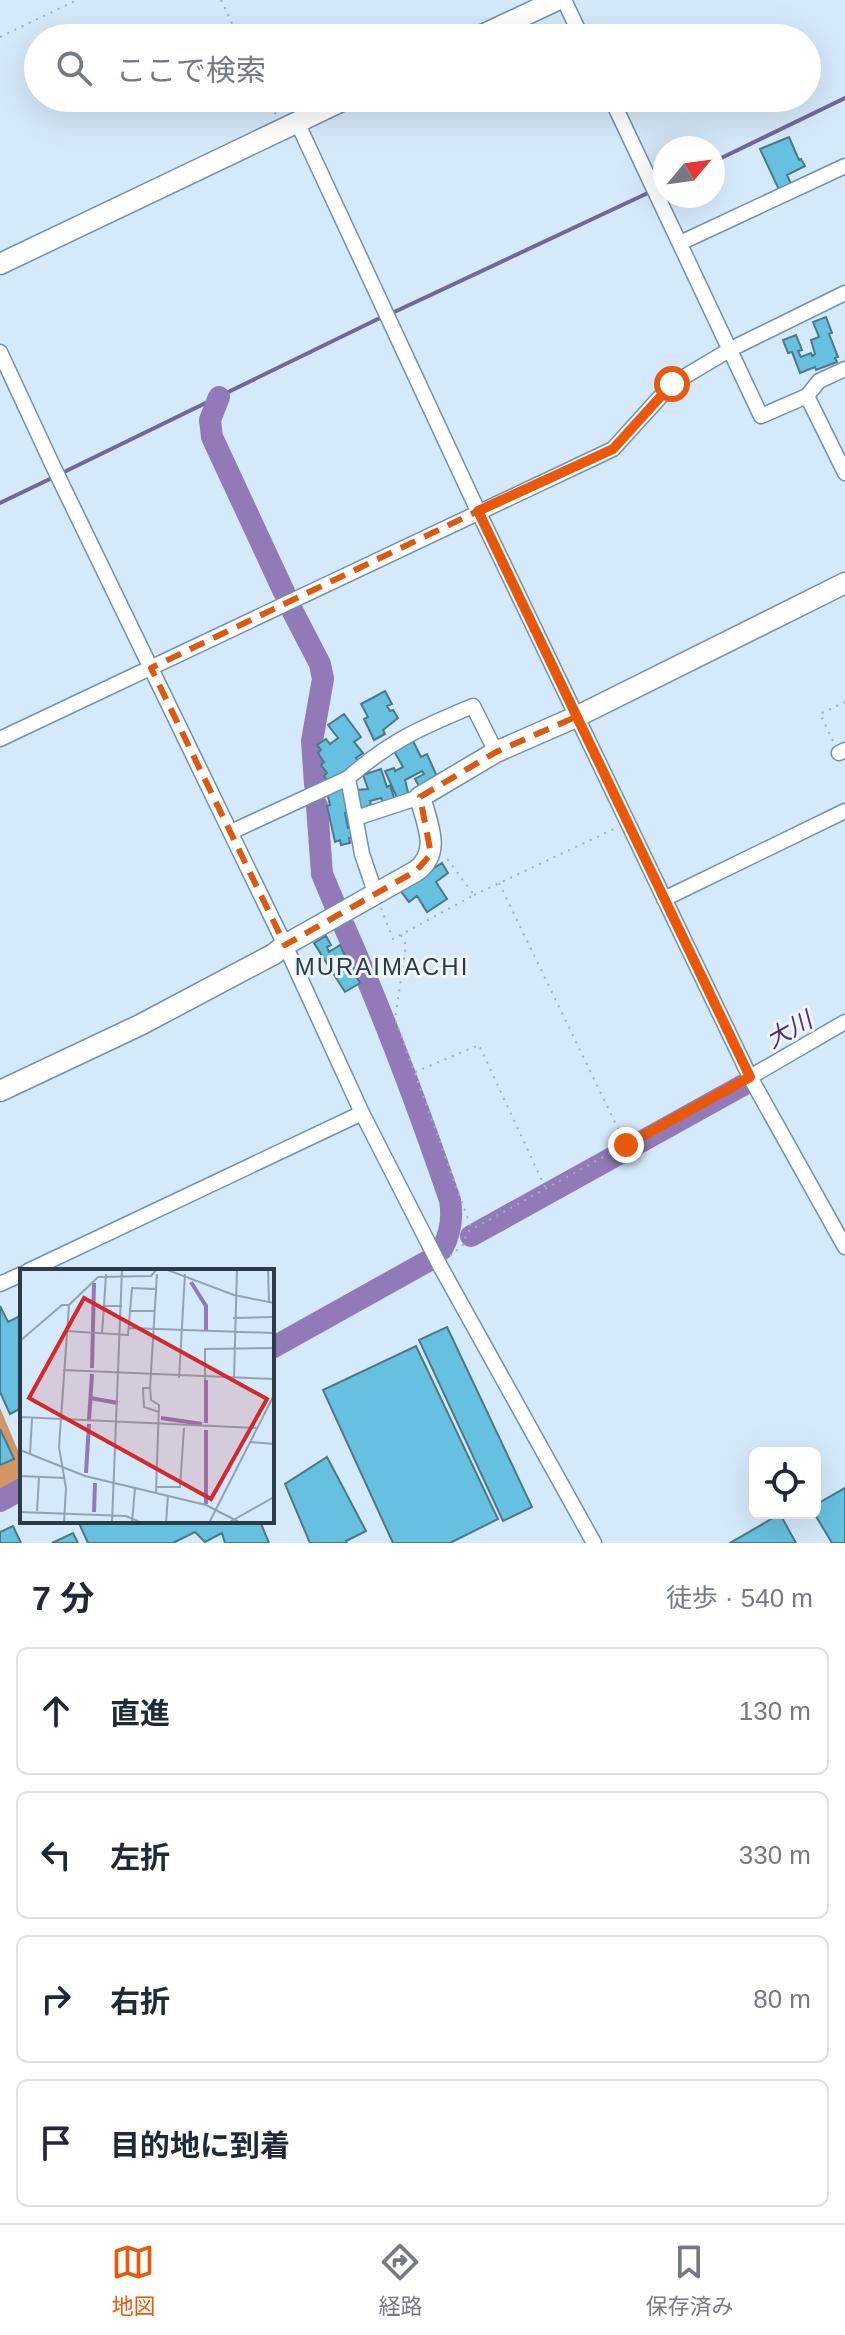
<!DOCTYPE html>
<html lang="ja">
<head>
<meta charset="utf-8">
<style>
	body { margin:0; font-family:Helvetica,"Noto Sans JP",sans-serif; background:#f6f6f7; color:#1f2937 }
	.controls { position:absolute; right:24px; bottom:24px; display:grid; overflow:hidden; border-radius:12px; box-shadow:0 8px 32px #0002 }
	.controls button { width:72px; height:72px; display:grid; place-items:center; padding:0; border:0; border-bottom:2px solid #e0e1e3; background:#fff; color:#1f2937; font:40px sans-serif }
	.compass { position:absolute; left:653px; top:136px; width:72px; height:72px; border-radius:50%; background:#fff; box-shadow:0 8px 32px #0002; rotate:61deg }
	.stop { position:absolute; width:24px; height:24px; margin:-18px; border:6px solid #ea580c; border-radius:50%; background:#fff }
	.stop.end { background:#ea580c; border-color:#fff; box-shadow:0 2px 8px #0008 }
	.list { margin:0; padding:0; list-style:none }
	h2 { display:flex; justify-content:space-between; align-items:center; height:104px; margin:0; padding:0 32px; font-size:34px }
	h2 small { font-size:26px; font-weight:400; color:#747a83 }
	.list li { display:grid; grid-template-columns:52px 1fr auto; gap:24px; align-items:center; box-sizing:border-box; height:128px; margin:0 16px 16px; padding:0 16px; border:2px solid #e0e1e3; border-radius:12px }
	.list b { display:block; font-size:30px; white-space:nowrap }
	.list em { font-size:26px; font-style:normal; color:#747a83 }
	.icon { flex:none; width:44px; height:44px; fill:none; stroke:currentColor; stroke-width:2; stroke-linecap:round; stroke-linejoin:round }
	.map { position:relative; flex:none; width:845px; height:1543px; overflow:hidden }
	.search { position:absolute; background:#fff; box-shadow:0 8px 32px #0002; left:24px; right:24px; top:24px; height:88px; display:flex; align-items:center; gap:20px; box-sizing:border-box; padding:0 28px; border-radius:44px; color:#747a83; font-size:30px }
	.sheet { height:680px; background:#fff }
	nav { display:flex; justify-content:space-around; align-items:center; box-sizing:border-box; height:112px; border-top:2px solid #e0e1e3; background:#fff; font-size:22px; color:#747a83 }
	nav a { display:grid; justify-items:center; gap:4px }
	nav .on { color:#ea580c }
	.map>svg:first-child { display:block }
	.forest { fill:#d09663 }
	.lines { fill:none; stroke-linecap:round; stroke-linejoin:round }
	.stream { stroke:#746696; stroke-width:4 }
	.river { stroke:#9279b8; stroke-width:22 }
	.building { fill:#66c1e0; stroke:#4d7887; stroke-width:2 }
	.street-casing { stroke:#7091aa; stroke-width:17 }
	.secondary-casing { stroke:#7091aa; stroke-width:23 }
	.path { stroke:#9eb1c0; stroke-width:2; stroke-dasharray:2 6; stroke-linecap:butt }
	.street { stroke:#fff; stroke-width:14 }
	.secondary { stroke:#fff; stroke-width:20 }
	.route { stroke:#ea580c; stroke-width:10 }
	.marked { fill:none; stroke:#df580f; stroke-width:6; stroke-dasharray:16 10; stroke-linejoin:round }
	.labels { text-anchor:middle; stroke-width:6; stroke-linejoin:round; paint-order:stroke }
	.neighbourhood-label { font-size:24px; letter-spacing:2px; fill:#2d3b46; stroke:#edf4fa }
	.water-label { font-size:24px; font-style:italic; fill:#502d7a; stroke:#edf4fa }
	.inset-river { fill:none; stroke:#9279b8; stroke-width:4 }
	.inset-road { fill:none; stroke:#91a3b2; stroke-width:2 }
	.view { fill:#d62828; fill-opacity:0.15; stroke:#d62828; stroke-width:4 }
	.inset-edge { fill:none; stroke:#2d3b46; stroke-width:4 }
</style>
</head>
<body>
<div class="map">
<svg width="845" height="1543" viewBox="0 0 845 1543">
	<rect width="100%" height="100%" fill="#d4e9fa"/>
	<!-- forest -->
	<path class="forest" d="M0,1408L22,1460V1491L0,1502Z"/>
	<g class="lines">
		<!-- stream -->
		<path class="stream" d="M713,162L845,98
			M390,314L650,192
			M64,472L382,317
			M0,503L52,478"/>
		<!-- river -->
		<path class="river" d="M219,397L210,420L212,437L284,592
			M293,612L320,664L323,679L312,741L315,784
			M317,806L322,874L335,905
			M344,926C384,1015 418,1107 450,1200C453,1218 451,1233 442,1249
			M471,1236L747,1083
			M272,1348L428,1261
			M0,1501L22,1489"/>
	</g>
	<!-- building -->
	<path class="building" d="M789,137L799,160L801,159L805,166L787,175L792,186L780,192L760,149Z
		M826,317L832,333L829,334L838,357L835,358L837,362L816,370L815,367L800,373L792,352L788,353L783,340L796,335L802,350L798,351L801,357L811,353L812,356L815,354L811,340L819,337L813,322Z
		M385,691L392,704L387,706L390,711L393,710L398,718L383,730L385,734L374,740L364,719L368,717L361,704Z
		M344,714L361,737L354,742L363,753L356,758L358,761L329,783L324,776L327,773L321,765L324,762L318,753L321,750L317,745L326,739L330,744L338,738L328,725Z
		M413,741L421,757L427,754L438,779L420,788L415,779L424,774L422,771L405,780L409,796L398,800L385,771L394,768L395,771L403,767L394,751Z
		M381,769L387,787L390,785L395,801L384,804L381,798L370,801L371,805L367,806V809L359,810L356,790L368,789L363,775Z
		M344,788L348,812L345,813L348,828L353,827L355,837L349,838L350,843L341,845L340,840L335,842L327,806L330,805L327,792Z
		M442,863L448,873L436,882L447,899L427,912L417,896L409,902L400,890Z
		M326,936L331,945L327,947L329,952L340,945L348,962L350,961L358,975L356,976L360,983L345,992L314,943Z
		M0,1306L8,1322L22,1315V1410L21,1408L10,1414L0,1392Z
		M447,1327L532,1507L503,1521L419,1340Z
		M416,1346L498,1519L450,1543H393L323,1390Z
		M0,1429L14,1459L0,1465Z
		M327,1457L366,1531L346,1541L347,1543H310L285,1484Z
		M845,1488V1543H832L814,1513L815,1505Z
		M780,1514L796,1543H730Z
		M78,1521H260L269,1543H225L222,1533L205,1542L195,1532L173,1543H88Z
		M13,1526L21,1543H0V1532Z
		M73,1533L78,1543H52Z"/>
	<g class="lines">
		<!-- street casing -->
		<g class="street-casing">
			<path id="street" d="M564,0L582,38
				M611,98L761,416L807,396L819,381L845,369
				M297,122L478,511L750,1077L845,1247
				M680,243L845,166
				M0,352L53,466L285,945L362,1113L439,1264L594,1543
				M807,396L845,473
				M0,739L613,449L672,384L731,349L845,293
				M839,753L845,750
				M356,818L420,797
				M231,832L348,778
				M376,895L362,854L348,778C390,741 422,727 473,706L496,752
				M664,899L845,811
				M750,1077L845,1022
				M28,1271L362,1113
				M0,1284L22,1274"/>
		</g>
		<!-- secondary casing -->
		<g class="secondary-casing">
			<path id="secondary" d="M476,38L557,0
				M0,264L348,98
				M0,1091L140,1025L274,954L285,945L416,871C442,852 427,824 420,797L496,752L578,716L845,583"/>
		</g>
		<!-- path -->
		<path class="path" d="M221,0L239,38
			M0,37L77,0
			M268,98L276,115
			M833,741L820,714L845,702
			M499,883L626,1145
			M474,895L616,828
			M381,908L393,939L474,895L445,856
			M401,935L406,945L395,1019L472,1230
			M415,1072L479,1045L545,1187
			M450,1256L463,1245L467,1232L736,1084"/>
		<!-- street -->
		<use href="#street" class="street"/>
		<!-- secondary -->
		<use href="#secondary" class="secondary"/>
	</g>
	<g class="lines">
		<!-- route -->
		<path class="route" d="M626,1145L750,1077L478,511L613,449L672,384"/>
	</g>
	<!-- marked area -->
	<path class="marked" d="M478,511L578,716L496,752L420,797L431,854L416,871L285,945L151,668Z"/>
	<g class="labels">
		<!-- neighbourhood labels -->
		<g class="neighbourhood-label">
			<text x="382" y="975">MURAIMACHI</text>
		</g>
		<!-- water labels -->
		<g class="water-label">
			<text transform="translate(789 1030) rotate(-29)" y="8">大川</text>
		</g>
	</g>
	<!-- overview -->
	<g transform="translate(20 1269)">
		<rect width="254" height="254" fill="#d4e9fa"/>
		<path class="inset-river" d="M171,13L186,37V61M72,99L74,14M70,129L98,134M141,149L182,155M69,151L72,105M186,154V111M186,161V235M66,204L69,155M74,243L75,214"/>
		<path class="inset-road" d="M145,0L214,26L254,34M248,0L249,33M84,37L86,5M109,42H135M213,49L254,48M109,59L254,64M46,62L108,66L112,19L136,20M82,64L84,37H102M0,72L42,36H49M43,101L254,110M159,109L165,5M214,110L217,0M185,111V80L254,79M130,119H123L124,138L139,143M0,148L237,159M230,173L254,175M0,181L65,207L186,236L221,254M10,185L12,149M0,207L45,209M137,218H160L164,159M136,223L139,136L131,131L130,119L137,5M17,242L19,208M0,243L106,247L122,254M44,254L46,219L39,178L49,36L78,8L131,7L137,0M92,254L102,0M112,254L115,219M146,254L148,226M189,254L254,126M208,254L254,228"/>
		<path class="view" d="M64,29L247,130L191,230L9,129Z"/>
		<rect width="254" height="254" class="inset-edge"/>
	</g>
</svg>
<div class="controls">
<button><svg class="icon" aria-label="locate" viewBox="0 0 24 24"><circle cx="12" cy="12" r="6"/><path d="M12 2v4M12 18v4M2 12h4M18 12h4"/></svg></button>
</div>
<svg class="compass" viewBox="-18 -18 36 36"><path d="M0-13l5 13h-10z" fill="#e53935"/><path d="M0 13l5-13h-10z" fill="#747a83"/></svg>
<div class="stop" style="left:672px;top:384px"></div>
<div class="stop end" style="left:626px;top:1145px"></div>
<div class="search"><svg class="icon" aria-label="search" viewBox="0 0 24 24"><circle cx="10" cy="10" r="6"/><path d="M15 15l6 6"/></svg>ここで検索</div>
</div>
<section class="sheet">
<h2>7 分<small>徒歩 · 540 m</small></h2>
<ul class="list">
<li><svg class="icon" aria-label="ahead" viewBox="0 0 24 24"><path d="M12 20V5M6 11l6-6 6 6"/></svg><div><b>直進</b></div><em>130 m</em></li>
<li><svg class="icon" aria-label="left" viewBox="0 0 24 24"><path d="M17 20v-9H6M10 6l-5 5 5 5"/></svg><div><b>左折</b></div><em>330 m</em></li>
<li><svg class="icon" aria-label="right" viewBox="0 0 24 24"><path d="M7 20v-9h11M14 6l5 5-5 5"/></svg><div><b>右折</b></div><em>80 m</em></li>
<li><svg class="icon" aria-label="arrive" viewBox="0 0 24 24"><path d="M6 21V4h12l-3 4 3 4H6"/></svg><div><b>目的地に到着</b></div></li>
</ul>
</section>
<nav>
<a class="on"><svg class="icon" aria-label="map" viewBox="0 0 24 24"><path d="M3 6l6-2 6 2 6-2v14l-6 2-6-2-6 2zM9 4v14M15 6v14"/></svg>地図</a>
<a><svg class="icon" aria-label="directions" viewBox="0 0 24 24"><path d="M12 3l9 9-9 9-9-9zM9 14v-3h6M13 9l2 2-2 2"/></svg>経路</a>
<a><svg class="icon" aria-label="saved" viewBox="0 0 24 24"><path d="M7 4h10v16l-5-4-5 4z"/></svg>保存済み</a>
</nav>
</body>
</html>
